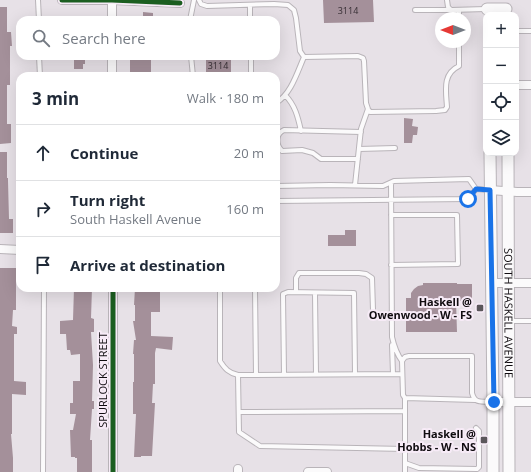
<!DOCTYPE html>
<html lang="en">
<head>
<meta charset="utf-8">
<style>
	body { margin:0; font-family:"Open Sans",sans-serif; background:#f6f6f7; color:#1f2937 }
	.controls { position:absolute; right:12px; top:12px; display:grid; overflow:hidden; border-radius:8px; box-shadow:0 4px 16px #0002 }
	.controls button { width:36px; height:36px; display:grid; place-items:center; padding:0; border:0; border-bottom:1px solid #e0e1e3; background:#fff; color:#1f2937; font:20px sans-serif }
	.compass { position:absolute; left:435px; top:12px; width:36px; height:36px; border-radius:50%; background:#fff; box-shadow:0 4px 16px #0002; rotate:270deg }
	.stop { position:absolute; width:12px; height:12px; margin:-9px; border:3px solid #1a73e8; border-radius:50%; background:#fff }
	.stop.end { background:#1a73e8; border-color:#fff; box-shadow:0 1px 4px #0008 }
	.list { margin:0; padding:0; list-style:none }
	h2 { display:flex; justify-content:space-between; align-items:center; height:52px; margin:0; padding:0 16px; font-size:17px }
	h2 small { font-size:13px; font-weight:400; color:#747a83 }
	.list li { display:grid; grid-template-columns:26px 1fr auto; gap:12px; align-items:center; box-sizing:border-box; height:56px; padding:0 16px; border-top:1px solid #e0e1e3 }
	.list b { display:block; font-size:15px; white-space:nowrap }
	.list p { margin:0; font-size:13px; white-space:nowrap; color:#747a83 }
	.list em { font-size:13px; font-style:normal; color:#747a83 }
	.icon { flex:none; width:22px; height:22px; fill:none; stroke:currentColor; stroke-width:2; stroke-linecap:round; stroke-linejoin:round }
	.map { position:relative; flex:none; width:531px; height:472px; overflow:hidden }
	.search { position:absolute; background:#fff; box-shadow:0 4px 16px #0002; left:16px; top:16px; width:264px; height:44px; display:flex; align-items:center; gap:10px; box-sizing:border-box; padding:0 14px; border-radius:12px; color:#747a83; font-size:15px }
	.panel { position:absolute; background:#fff; box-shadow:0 4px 16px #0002; left:16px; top:72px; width:264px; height:220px; border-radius:12px }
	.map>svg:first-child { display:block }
	.building { fill:#a4909a }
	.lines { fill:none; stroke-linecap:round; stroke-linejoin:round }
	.lane-casing { stroke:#b9b4b9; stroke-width:6 }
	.street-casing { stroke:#b9b4b9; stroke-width:10 }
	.secondary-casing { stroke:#b9b4b9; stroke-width:13 }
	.lane { stroke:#fbfafb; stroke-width:4 }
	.street { stroke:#fbfafb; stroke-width:8 }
	.secondary { stroke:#fbfafb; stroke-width:11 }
	.cycleway-casing { stroke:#f7ebf7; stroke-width:8 }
	.cycleway { stroke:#1b5e20; stroke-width:5 }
	.route { stroke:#1a73e8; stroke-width:5 }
	.poi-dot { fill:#5b575b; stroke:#f7ebf7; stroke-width:1.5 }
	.labels { text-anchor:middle; stroke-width:4; stroke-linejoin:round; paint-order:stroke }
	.number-label { font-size:9px; fill:#352d32 }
	.poi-label { font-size:11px; font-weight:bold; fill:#100c10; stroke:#f7ebf7; text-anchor:end }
	.street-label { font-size:11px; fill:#100c10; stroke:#f7ebf7 }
</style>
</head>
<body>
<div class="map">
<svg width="531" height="472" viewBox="0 0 531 472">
	<rect width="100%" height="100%" fill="#e7e1e7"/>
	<!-- building -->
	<path class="building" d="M323,0H373L374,22L324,23Z
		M0,7H7V32H11L12,46H10V85H7V124H11V143L0,144Z
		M143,12L153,13V20H143Z
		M74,56H85V64H83V69H74Z
		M206,56H231V76H206Z
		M130,58L151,59V72H130Z
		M404,118L413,119L412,126L418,127L417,135H413L412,143H404Z
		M0,152H7V178H8V181L9,219H13V233H0Z
		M345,230H356V246H328V235H345Z
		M0,268H16V310H13L12,326L17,327V334H14V381L26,382V395L12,394V434H11L13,458V472H0Z
		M423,283H457V284H472V301H456L457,332H406V298H411V293L414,289L418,286L423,285Z
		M74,288H92L91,318L94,319V332H91L93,365L92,401H94V409H92L90,440H92V472H77V458H75V457H71L70,430H73L76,414H70V403H73V381H80V354L71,355L70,350H67L66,334H60V321L73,320Z
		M135,288H160V312H151V336L173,337L172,350L156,348L155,353V384H153L152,403H155L152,456H141V457H134L136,414H133V382H134V354H133L134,340H136L133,321H135V305H134Z"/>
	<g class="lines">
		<!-- lane casing -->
		<g class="lane-casing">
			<path id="lane" d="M38,0L39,20
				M199,0L201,4L207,6L274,4L288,5L294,10L296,18L300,51L304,57
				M447,0L448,7L451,10L486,9
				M250,5V20
				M415,10H451
				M459,10V18
				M190,20L194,0
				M516,31H531
				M39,56L40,76
				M191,56L193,76
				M251,56V76
				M304,57L358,56L363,58L364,61L366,103L368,109L370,112L436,111L445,110L447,107C446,91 442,74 459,66V42
				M285,95C295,105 298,117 301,131
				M276,103C291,94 297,73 304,57
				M359,149L395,148
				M358,159H321L313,153L302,150L282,151C276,145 275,134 284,130L361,132
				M391,183L392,337C394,346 396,353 402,361
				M355,185L361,129L368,109
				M276,186L330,185L383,186L394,181L469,179L476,189
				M476,189L489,190
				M276,201L468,199L476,189
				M391,215H457L458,264L391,265
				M220,288V361C225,369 229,373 238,375L402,374
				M255,288L256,375
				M296,292V278L299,273H359L366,274L372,278L373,310L375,314H392
				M315,293L316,374
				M509,321H531
				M392,345L393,374
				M238,375L239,432L260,446L405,449
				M284,375L283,294L288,292L354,293L355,374
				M405,398V472
				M475,400L405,398L403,395L402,361L405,357L409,356H472V393C475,404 481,401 491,402
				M239,412L405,411
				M405,463L419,468L477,469L479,467V431L476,428
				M43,472L44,288"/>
		</g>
		<!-- street casing -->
		<g class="street-casing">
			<path id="street" d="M62,0H112L180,3
				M112,0V20
				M112,56V76
				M516,85H531
				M490,190L517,192H531
				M0,249L20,250
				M492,283H531
				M113,288V472
				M493,402H531
				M238,472V469
				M308,472H327"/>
		</g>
		<!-- secondary casing -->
		<g class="secondary-casing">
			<g id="secondary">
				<path d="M487,9H506"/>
				<path d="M490,153L493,402V472"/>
				<path id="s1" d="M508,153L509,472"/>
			</g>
		</g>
		<!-- lane -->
		<use href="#lane" class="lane"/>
		<!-- street -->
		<use href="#street" class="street"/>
		<!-- secondary -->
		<use href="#secondary" class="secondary"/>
		<!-- cycleway casing -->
		<g class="cycleway-casing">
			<path id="cycleway" d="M62,0H112L180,3
				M113,288V472"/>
		</g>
		<!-- cycleway -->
		<use href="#cycleway" class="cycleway"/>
	</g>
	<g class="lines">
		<!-- route -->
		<path class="route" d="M468,199L476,189L490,190L494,402"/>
	</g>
	<!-- markers -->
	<g class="poi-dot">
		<rect x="476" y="304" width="8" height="8" rx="2"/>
		<rect x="480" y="436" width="8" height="8" rx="2"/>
	</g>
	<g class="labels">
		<!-- number labels -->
		<g class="number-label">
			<text x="348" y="14">3114</text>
			<text x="218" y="69">3114</text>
		</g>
		<!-- poi labels -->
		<g class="poi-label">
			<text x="472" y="306">Haskell @<tspan x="472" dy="13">Owenwood - W - FS</tspan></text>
			<text x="476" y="438">Haskell @<tspan x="476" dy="13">Hobbs - W - NS</tspan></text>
		</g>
		<!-- street labels -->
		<g class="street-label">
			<text dy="4" stroke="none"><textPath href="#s1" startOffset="160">SOUTH HASKELL AVENUE</textPath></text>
			<text transform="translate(103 380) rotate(-90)" y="4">SPURLOCK STREET</text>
		</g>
	</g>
</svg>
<div class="controls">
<button>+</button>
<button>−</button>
<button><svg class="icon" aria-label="locate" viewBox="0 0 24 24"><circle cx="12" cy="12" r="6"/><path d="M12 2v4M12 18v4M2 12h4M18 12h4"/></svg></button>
<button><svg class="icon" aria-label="layers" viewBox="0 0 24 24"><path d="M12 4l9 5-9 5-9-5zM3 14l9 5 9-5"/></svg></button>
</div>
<svg class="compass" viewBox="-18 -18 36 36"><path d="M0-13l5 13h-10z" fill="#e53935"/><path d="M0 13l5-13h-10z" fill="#747a83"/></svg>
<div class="stop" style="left:468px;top:199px"></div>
<div class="stop end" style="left:494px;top:402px"></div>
<div class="search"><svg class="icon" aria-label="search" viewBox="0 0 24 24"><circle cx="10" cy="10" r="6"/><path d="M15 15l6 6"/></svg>Search here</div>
<section class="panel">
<h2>3 min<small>Walk · 180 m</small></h2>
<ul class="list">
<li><svg class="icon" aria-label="ahead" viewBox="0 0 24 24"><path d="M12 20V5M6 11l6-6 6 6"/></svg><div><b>Continue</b></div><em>20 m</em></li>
<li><svg class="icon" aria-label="right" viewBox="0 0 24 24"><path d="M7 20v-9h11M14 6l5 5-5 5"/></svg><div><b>Turn right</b><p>South Haskell Avenue</p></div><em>160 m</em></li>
<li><svg class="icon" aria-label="arrive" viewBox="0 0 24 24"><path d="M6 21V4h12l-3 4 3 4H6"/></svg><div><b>Arrive at destination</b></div></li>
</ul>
</section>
</div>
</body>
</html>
